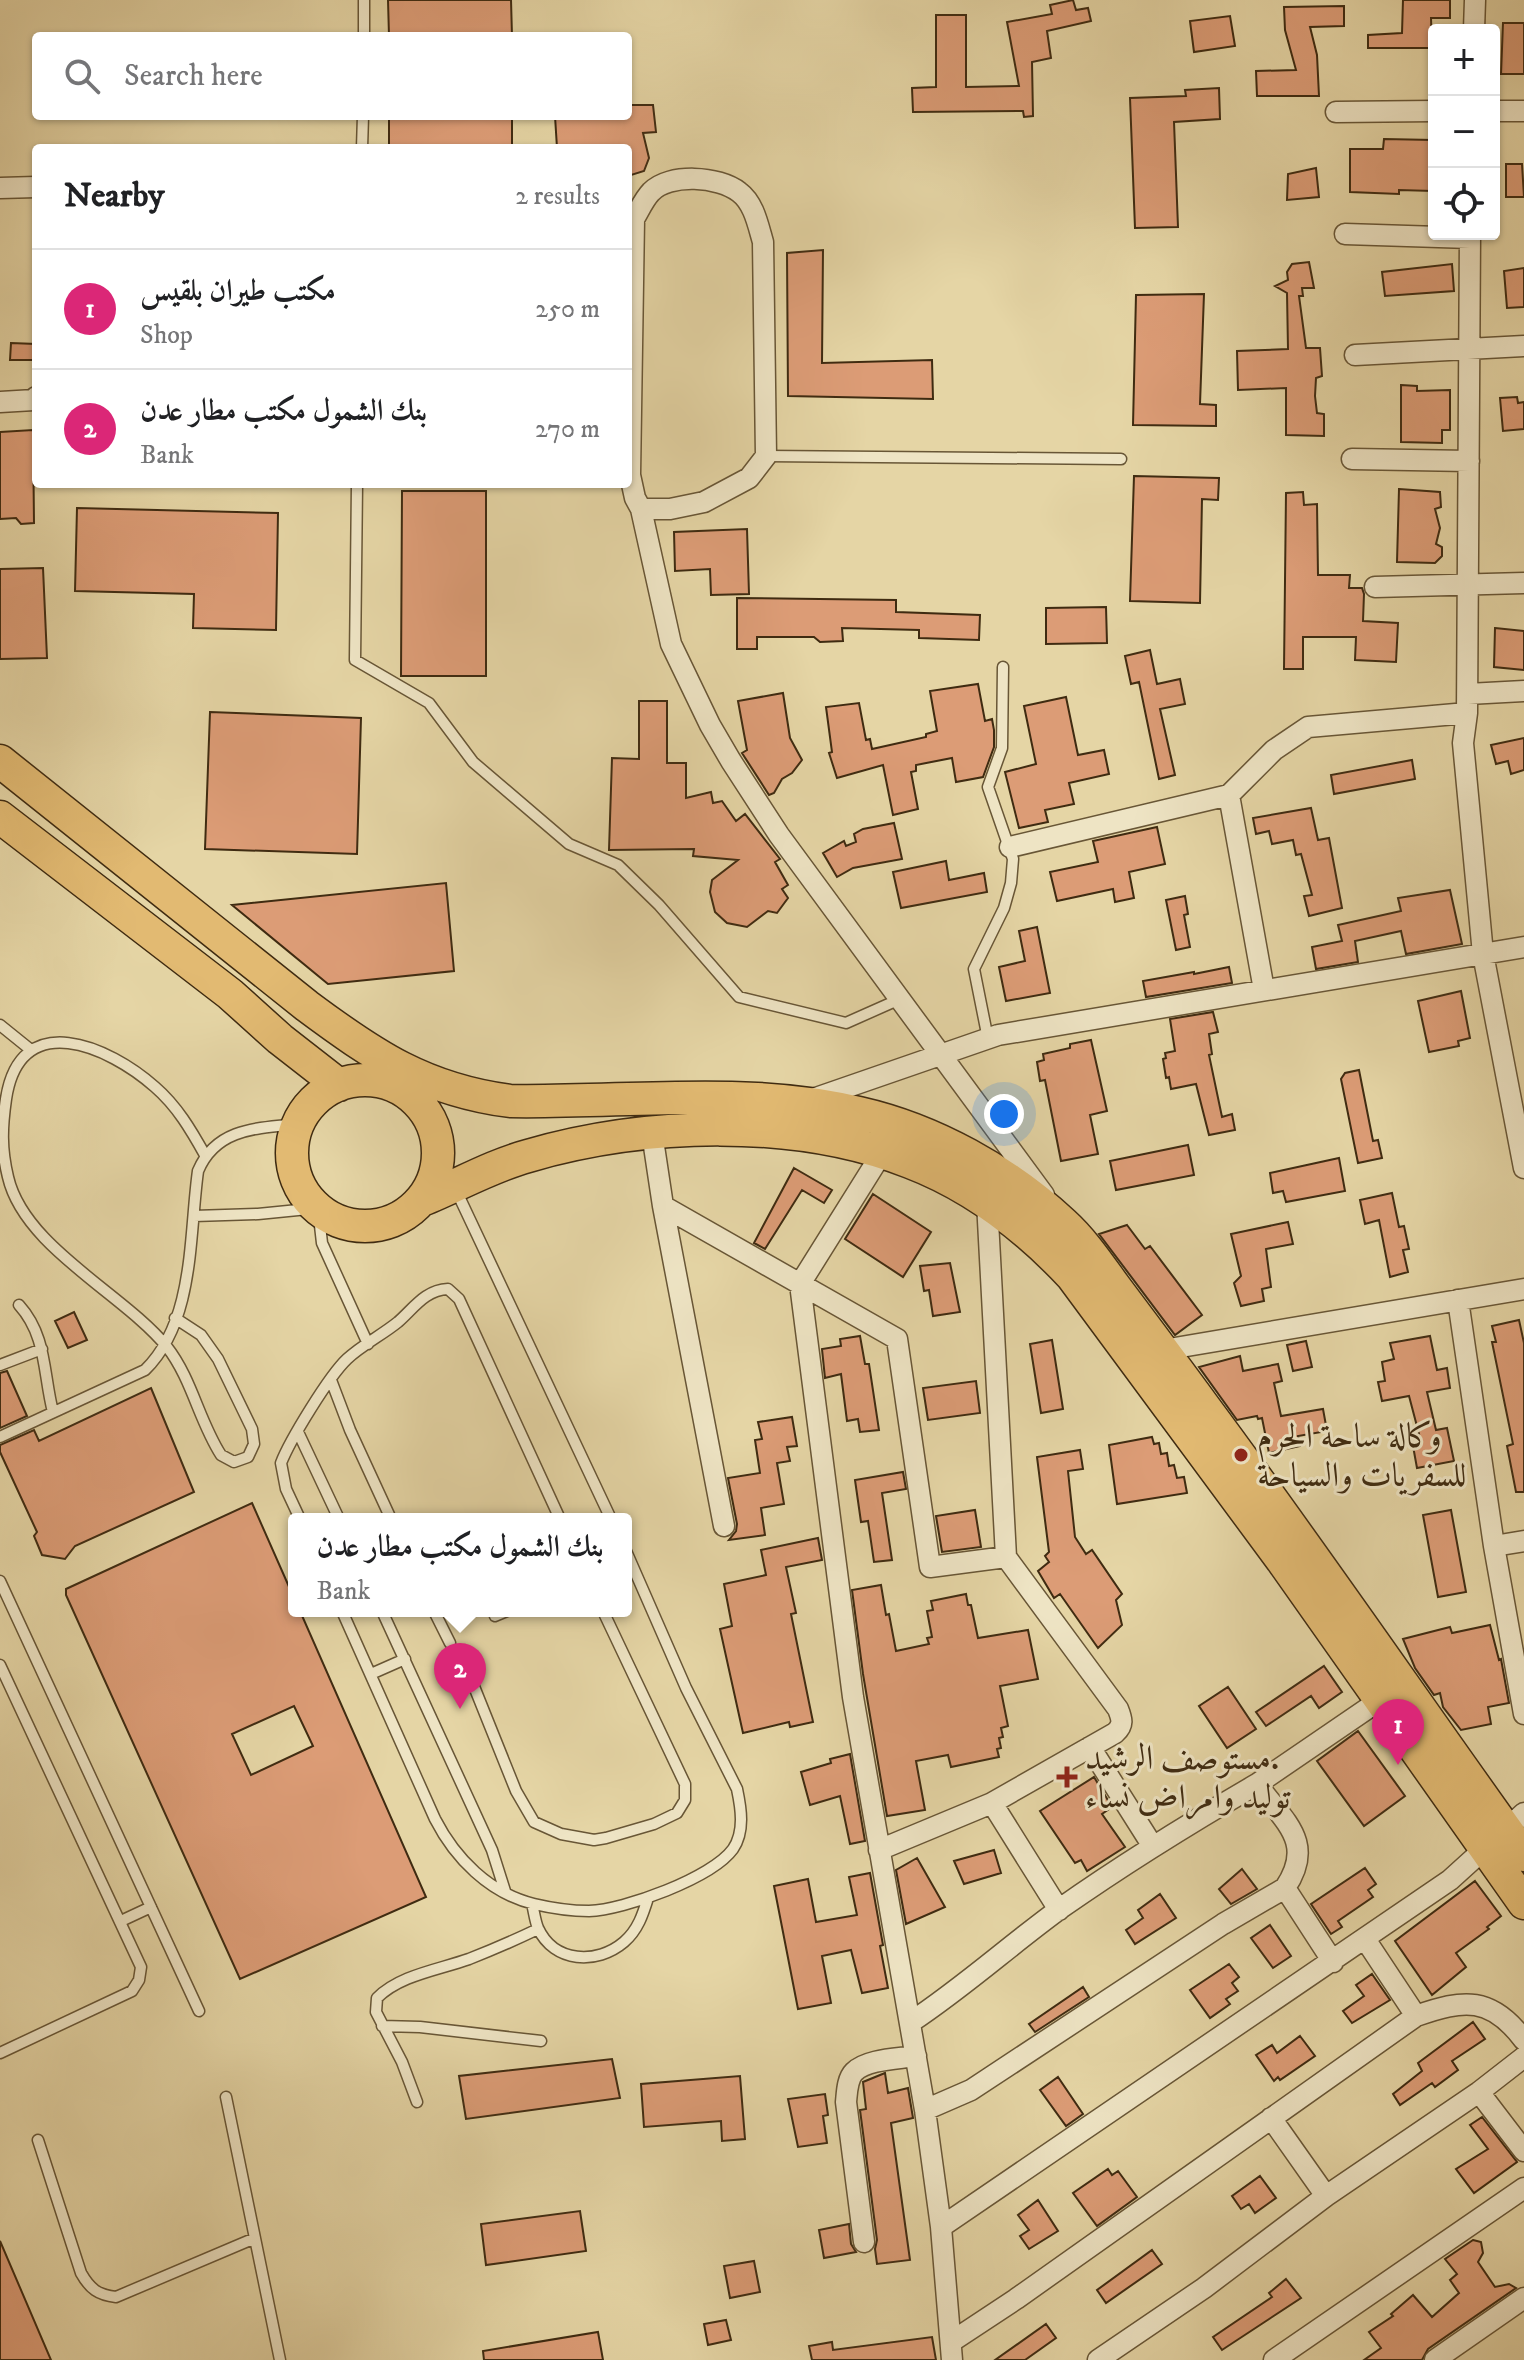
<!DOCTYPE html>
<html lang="en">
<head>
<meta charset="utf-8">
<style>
	body { margin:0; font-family:"IM FELL DW Pica",Amiri,serif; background:#f2f2f2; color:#202124 }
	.controls { position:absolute; right:24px; top:24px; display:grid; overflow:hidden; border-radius:8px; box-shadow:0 2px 6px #0004 }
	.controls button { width:72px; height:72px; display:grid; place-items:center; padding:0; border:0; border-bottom:2px solid #e0e0e0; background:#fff; color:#202124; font:40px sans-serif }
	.you { position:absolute; left:1004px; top:1114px; width:28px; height:28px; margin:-20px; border:6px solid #fff; border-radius:50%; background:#1a73e8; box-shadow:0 0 0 12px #1a73e833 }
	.badge { display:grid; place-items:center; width:52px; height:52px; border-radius:50%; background:#db2777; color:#fff; font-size:26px; font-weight:700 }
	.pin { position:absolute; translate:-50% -66px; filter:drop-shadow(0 2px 4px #0008) }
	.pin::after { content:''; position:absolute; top:42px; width:28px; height:24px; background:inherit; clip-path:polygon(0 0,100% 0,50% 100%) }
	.popup { position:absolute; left:288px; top:1513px; width:344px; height:104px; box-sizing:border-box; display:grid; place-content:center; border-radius:8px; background:#fff; filter:drop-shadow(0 2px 6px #0005); font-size:26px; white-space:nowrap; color:#757577 }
	.popup b { font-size:30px; color:#202124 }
	.popup::after { content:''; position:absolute; left:50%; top:100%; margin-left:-16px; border:16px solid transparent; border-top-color:#fff }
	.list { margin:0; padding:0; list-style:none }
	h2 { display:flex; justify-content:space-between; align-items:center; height:104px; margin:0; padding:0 32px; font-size:34px }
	h2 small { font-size:26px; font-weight:400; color:#757577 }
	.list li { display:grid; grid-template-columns:52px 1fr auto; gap:24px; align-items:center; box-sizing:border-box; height:120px; padding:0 32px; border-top:2px solid #e0e0e0 }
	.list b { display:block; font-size:30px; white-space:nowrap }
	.list p { margin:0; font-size:26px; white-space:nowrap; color:#757577 }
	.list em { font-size:26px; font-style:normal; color:#757577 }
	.icon { flex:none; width:44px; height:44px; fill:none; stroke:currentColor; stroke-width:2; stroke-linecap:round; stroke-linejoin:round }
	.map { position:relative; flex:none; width:1524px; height:2360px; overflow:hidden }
	.search { position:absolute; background:#fff; box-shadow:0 2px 6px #0004; left:32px; top:32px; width:600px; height:88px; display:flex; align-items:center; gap:20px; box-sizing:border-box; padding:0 28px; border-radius:8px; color:#757577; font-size:30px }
	.panel { position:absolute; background:#fff; box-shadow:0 2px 6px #0004; left:32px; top:144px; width:600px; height:344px; border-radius:8px }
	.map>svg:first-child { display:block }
	.building { fill:#dc9c76; stroke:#3f2b11; stroke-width:2; fill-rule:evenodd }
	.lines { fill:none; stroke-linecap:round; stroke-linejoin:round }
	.lane-casing { stroke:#685636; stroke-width:13 }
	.street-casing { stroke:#685636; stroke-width:23 }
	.primary-casing { stroke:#3f2b11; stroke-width:35 }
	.lane { stroke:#eee4c4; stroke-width:10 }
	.street { stroke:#eee4c4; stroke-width:20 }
	.primary { stroke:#e2ba72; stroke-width:32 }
	.poi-dot { fill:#8f2418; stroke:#eee4c4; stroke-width:3 }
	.labels { text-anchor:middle; stroke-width:6; stroke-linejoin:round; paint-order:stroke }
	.poi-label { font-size:34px; fill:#3f2b11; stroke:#eee4c4; text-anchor:start }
</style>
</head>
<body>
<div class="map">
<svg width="1524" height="2360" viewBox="0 0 1524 2360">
	<rect width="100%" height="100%" fill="#e5d5a5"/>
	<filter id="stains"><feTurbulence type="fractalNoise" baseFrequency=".0025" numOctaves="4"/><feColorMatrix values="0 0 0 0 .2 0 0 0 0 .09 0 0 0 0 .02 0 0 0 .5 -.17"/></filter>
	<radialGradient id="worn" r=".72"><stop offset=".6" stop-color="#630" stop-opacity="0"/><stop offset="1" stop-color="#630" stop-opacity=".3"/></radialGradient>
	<!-- building -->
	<path class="building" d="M388,0H511L512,36H389Z
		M1073,0L1076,10L1088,8L1091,21L1047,31L1051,58L1032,62L1033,116L1024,117L1023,111L913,112L912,88L936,87V15H966V87L1019,86L1007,22L1052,14L1050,5Z
		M1403,0H1450V18H1431L1432,48H1368V35L1402,33Z
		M1344,6V26L1310,27L1317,55L1319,96H1257L1256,71L1296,70L1285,30L1284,7Z
		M1230,16L1235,46L1194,52L1190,21Z
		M1503,23H1524V74H1501Z
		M1219,88L1220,119L1174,122L1178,227L1135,228L1130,98L1186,96L1185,90Z
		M628,105H653L656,132L643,133L649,158L644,171L628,176V148H557L555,116H628Z
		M389,116H512V148H389Z
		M1384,139L1433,140V191L1399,190V194L1350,192V149H1383Z
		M1506,164H1522L1524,197H1506Z
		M1316,168L1319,197L1287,200L1288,174Z
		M823,250L822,363L932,360L933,399L788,396L787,253Z
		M1309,262L1314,288H1302L1303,296H1299L1306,348H1320L1322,376L1316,378L1315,396L1317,413L1324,414V436L1286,435V388L1238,390L1237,351L1288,349L1287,293L1275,286L1288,280L1287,272L1292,264Z
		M1452,264L1454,291L1385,296L1382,272Z
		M1524,268V307L1507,308L1504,271Z
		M1204,294L1200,404L1216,405V426L1133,425L1136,295Z
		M11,343L36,344V360H10Z
		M1401,385L1417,386V391L1450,390V430H1442V443L1401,442Z
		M1517,397L1518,403L1524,402V429L1503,431L1500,398Z
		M33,430L34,523L21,524L16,518L0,519V432Z
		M1134,476L1219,478L1218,500L1202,499L1200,603L1130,601Z
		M1399,489L1440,492L1441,507L1435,509L1440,528L1436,544L1442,547V556L1435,563L1397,562Z
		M402,491H486V676H401Z
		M1303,492L1304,505L1317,504L1318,575H1350L1349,588H1362L1364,594L1363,621L1398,623L1396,662L1355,660L1356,637H1303V669H1284L1286,493Z
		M77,508L278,513L276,630L193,628L194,594L75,591Z
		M747,529L749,594L711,595L710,569L675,571L674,532Z
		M43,568L47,658L0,659V569Z
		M737,598L896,600V612L980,615L979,640L919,638V630L842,628L843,641L820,642L814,637H757V649H737Z
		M1106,607L1107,643L1046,644V608Z
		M1495,628L1524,631V670L1494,667Z
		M1150,650L1157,684L1180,679L1185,704L1160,709L1175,775L1159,779L1139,682L1131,684L1125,656Z
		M978,684L985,721L992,719L994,730V747L983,777L956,782L952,758L916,765V771L911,772L918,809L893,815L883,765L837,778L829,753L832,752L826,707L859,703L866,740L870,739L872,749L926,737V734L937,731L930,691Z
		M783,693L790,738L802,760L792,773L782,779L774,793L769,795L742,753L747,750L738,701Z
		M1066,697L1078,755L1104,750L1109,774L1069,783L1074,804L1045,810L1048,822L1019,828L1005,772L1036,764L1024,706Z
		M639,701H667V763H686V798L711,792L713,803L722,801L736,821L745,814L780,859L775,862L788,885L782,889L788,898L777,913L768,911L747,927L727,923L715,912L710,892L712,880L738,860L693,856L694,849L609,850L612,758L639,759Z
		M210,712L361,718L357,854L205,849Z
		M1524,738V770L1511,774L1508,761L1496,764L1491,745Z
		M1412,760L1415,779L1334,794L1331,775Z
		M1311,808L1318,840L1329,838L1342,908L1309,916L1304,896L1312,895L1301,854L1296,855L1293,840L1272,844L1269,831L1256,834L1253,818Z
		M894,823L902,859L853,868L837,877L823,853L844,841L846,846L856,842L854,834L863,829Z
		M1157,827L1165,864L1129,872L1134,898L1115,902L1113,889L1057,901L1050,872L1098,862L1093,841Z
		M946,861L949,880L984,873L987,892L901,908L893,872Z
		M446,883L454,971L328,984L232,905Z
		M1450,890L1462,944L1406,954L1401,931L1355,941L1358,962L1316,969L1312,947L1342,941L1338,925L1401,911L1398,898Z
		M1185,896L1188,914L1184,915L1190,947L1176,950L1166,900Z
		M1037,927L1050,993L1006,1001L999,967L1025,961L1019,931Z
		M1229,967L1232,983L1146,997L1143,981L1194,972V974Z
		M1461,991L1470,1038L1458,1041L1459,1046L1429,1052L1418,1001Z
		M1213,1012L1218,1032L1209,1034L1212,1054L1209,1055L1222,1117L1232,1114L1235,1130L1209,1135L1196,1084L1171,1089L1169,1077L1166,1078L1163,1059L1166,1058L1165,1053L1175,1051L1170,1019Z
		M1091,1040L1107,1111L1090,1115L1098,1154L1061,1161L1045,1080L1040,1081L1037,1062L1044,1060L1043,1054L1070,1048V1044Z
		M1359,1070L1373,1141L1378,1140L1382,1158L1358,1163L1341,1079L1345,1073Z
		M1188,1145L1194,1175L1116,1190L1110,1161Z
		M1339,1158L1345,1191L1286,1202L1283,1191L1273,1193L1270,1173Z
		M794,1168L832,1190L824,1203L802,1190L765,1249L754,1243Z
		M1392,1193L1399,1227L1404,1226L1409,1249L1403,1250L1408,1272L1390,1277L1379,1220L1365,1224L1360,1200Z
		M873,1194L931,1232L903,1277L845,1239Z
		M1288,1222L1293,1244L1266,1249L1271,1287L1262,1289L1264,1301L1241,1306L1234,1283L1241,1276L1231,1234Z
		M1127,1225L1145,1249L1150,1246L1202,1315L1175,1335L1099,1234Z
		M950,1263L960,1312L933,1316L929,1290L924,1291L920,1266Z
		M74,1312L87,1340L68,1348L55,1321Z
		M1519,1320L1524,1343V1492H1516L1507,1446L1513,1444L1492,1342H1496L1492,1326Z
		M860,1336L865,1364H869L879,1430L860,1432L858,1419L847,1421L841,1374L825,1378L822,1349L841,1346L840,1339Z
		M1430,1336L1437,1370L1447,1368L1450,1388L1427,1392L1436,1430L1447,1428L1454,1461L1417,1468L1411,1435L1419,1434L1409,1396L1382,1401L1378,1382L1385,1381L1382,1362L1394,1359L1390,1343Z
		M1052,1340L1063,1409L1041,1413L1030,1344Z
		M1306,1341L1312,1367L1293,1371L1287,1345Z
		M1240,1356L1243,1371L1278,1364L1282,1381L1274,1383L1281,1416L1323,1409L1327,1431L1298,1436L1300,1446L1269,1453L1262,1418L1258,1419L1257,1416L1237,1420L1199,1367Z
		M7,1371L27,1416L0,1428V1373Z
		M976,1381L980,1413L928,1420L923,1388Z
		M151,1388L194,1492L75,1546L65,1559L42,1555L34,1536L37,1532L0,1452V1445L34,1430L39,1441Z
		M792,1417L797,1446L787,1447L790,1461L777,1463L784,1504L761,1508L765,1535L729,1540L736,1531L737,1524L728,1478L760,1473L755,1440L762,1439L758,1422Z
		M1152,1437L1154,1444L1159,1443L1161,1454L1167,1453L1169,1466L1174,1465L1177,1478L1184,1477L1187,1493L1117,1504L1109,1445Z
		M1080,1450L1083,1469L1068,1471L1075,1537L1086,1554L1092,1550L1122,1594L1116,1600L1122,1625L1098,1648L1060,1594L1054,1598L1038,1571L1049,1562L1045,1556L1049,1552L1037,1457Z
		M903,1472L906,1489L882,1493L892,1560L874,1562L868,1521L861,1522L855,1480Z
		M252,1503L294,1598V1611H300L426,1897L240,1979L66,1595V1589ZM294,1706L313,1746L251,1775L232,1734Z
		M975,1510L981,1547L942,1552L936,1516Z
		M1451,1510L1466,1592L1438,1597L1423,1515Z
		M818,1538L822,1560L786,1567L796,1613L791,1614L813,1722L790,1727L789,1722L743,1733L720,1629L732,1626L724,1584L766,1575L761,1550Z
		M881,1585L886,1615L889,1614L896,1651L929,1644L927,1638L932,1637L927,1611L933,1610L931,1601L966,1594L968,1605H971L978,1638L1028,1630L1038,1679L1000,1686L1008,1726L1001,1728L1003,1737L999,1738L1001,1748L997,1749L999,1757L951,1767L948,1755L916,1761L925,1810L887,1816L863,1674L852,1590Z
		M1490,1625L1499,1660L1501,1659L1509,1703L1488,1707L1491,1724L1461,1730L1443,1707L1440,1693L1434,1695L1415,1668L1403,1639L1450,1627L1452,1633Z
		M1324,1666L1342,1692L1319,1708L1311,1696L1266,1726L1256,1712Z
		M1228,1687L1256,1729L1227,1748L1199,1706Z
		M1358,1731L1405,1796L1364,1826L1317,1761Z
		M850,1754L865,1841L850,1844L840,1796L810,1805L801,1772L831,1763L830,1759Z
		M1094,1777L1112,1807L1102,1814L1125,1847L1087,1871L1081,1860L1075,1863L1040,1811Z
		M994,1850L1001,1873L964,1884L954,1861Z
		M917,1858L945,1907L906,1924L896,1870Z
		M1365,1868L1376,1884L1368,1890L1373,1897L1338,1921L1342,1927L1331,1934L1311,1904Z
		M1242,1869L1257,1889L1231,1904L1219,1889Z
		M870,1873L883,1945L880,1946L888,1988L862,1993L851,1950L822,1956L831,2003L798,2009L774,1886L808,1879L816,1922L857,1915L849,1877Z
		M1475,1881L1501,1916L1487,1927L1489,1929L1456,1953L1466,1967L1432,1995L1395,1941Z
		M1160,1894L1176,1918L1135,1944L1126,1930L1143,1918L1138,1910Z
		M1270,1925L1291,1956L1273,1968L1251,1938Z
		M1229,1964L1239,1977L1232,1983L1238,1991L1226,1999L1230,2004L1210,2018L1190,1990Z
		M1372,1974L1390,2000L1352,2023L1343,2011L1364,1996L1356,1985Z
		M1083,1987L1089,1997L1035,2032L1029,2024Z
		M1473,2022L1485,2039L1452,2061L1458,2070L1435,2087L1432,2083L1400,2105L1393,2094L1422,2071L1418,2063Z
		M1300,2036L1315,2056L1280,2080L1278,2077L1274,2081L1256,2055L1272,2045L1277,2053Z
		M612,2059L620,2098L466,2119L459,2076Z
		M885,2073L888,2093L908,2088L913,2118L891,2123L910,2260L877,2264L875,2249L877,2240L860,2110L866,2109L863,2082Z
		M740,2076L745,2139L722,2141L721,2121L644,2127L641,2084Z
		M1058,2077L1083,2114L1066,2126L1040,2090Z
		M825,2094L828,2115L823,2116L827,2143L798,2147L788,2099Z
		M1482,2117L1517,2162L1474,2193L1456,2169L1488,2149L1470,2125Z
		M1108,2169L1112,2175L1118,2171L1137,2197L1097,2226L1073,2193Z
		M1260,2176L1276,2198L1255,2213L1249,2204L1241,2209L1232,2196Z
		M1038,2200L1058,2231L1029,2249L1020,2236L1029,2230L1018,2215Z
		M580,2211L586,2251L486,2265L481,2224Z
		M849,2224L851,2244L856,2252L824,2258L819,2230Z
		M1473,2240L1481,2242L1483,2253L1478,2262L1495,2287L1509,2284L1516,2288L1428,2349L1422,2360H1364L1381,2348L1369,2332L1393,2316L1391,2314L1413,2295L1432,2317L1459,2293L1450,2280L1457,2274L1445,2259Z
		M0,2241L51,2360H0Z
		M1152,2250L1162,2264L1106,2303L1097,2290Z
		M754,2261L760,2292L730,2298L724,2266Z
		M1286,2279L1301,2298L1222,2350L1213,2337L1272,2297L1269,2293Z
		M726,2320L731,2340L708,2345L704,2324Z
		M1046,2324L1056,2338L1025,2360H995Z
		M598,2332L603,2360H484L483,2351Z
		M932,2337L936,2360H812L809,2346L832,2342L833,2350Z"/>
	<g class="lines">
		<!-- lane casing -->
		<g class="lane-casing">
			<path id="lane" d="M364,36V0
				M362,148L363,116
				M766,456L1121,459
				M357,484L355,660L429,703L473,762L569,844L618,865L659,905L739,997L846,1023L900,999
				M0,1025L31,1050
				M988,1039L974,969L1004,908L1011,883L1013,859L988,787L1002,748L1003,667
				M455,1188L611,1519
				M194,1216L258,1214L318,1208L322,1243L368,1344
				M19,1305C47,1336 43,1373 53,1412
				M175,1318L201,1335L218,1359L252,1429L254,1444L248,1457L234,1462L221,1455C199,1421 192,1379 167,1347C124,1294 24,1247 8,1177C1,1148 2,1127 6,1099C20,1007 109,1046 155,1087C177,1106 191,1130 205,1155
				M0,1365L42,1349
				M331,1380L350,1430L391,1519
				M298,1432L339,1519
				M0,1437L145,1370C195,1321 189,1235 198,1171C216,1128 257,1128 299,1124
				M300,1519L286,1489L281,1463C290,1440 329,1376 347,1359C362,1345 382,1335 398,1322C414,1308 425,1290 448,1289L459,1299L560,1519
				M0,1581L199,2011
				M342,1611L435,1819C455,1858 489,1893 534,1904C551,1908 571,1911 589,1911C624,1910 712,1878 733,1849C745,1831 741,1808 737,1789L686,1688L626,1551
				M382,1611L492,1850L505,1891
				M434,1611L450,1643
				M495,1616L507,1611
				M465,1664L516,1791L534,1822L561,1834L594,1840L606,1838L654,1824L677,1813L685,1800V1784L603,1611
				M0,1665L141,1967L139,1980L132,1991L0,2053
				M371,1674L405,1659
				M532,1904C534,1911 535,1921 538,1928C554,1963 597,1965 624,1942C638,1930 643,1914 648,1898
				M121,1921L151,1907
				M382,2026L420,2027L541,2041
				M226,2097L280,2360
				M417,2102L402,2062L376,2012L377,1998C400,1975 438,1970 469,1959C492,1950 515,1940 538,1929
				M38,2140L81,2273C90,2289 98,2295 116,2297L255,2238"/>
		</g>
		<!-- street casing -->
		<g class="street-casing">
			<path id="street" d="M1474,30L1475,0
				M1494,111H1524
				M1336,112L1434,111
				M0,188L36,187
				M1345,234L1470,238
				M1470,234L1467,713L1463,743L1483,954L1524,1168
				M1355,355L1524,346
				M0,402L34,400L36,397
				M1352,459L1469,461
				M641,509H670L704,502L749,478L766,456L763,242C758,225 754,203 739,192C719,176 669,173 651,192C644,199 639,211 634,219L630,475L635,498L641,509L671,644L710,725L731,761L779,835L1044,1195
				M1375,587L1524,583
				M1468,694L1524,691
				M1010,847L1229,795
				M1264,990L1229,795L1274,750L1308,727L1467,713
				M810,1100L998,1035L1524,947
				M652,1133L663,1206L724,1526
				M882,1153L800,1284L853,1697L925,2110L941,2227L952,2360
				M987,1202L1006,1557L1118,1709C1122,1719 1124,1725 1115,1733L992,1803
				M663,1206L897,1339L930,1567L1006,1557
				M1458,1300L1494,1546L1524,1714
				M1163,1350L1524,1289
				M1494,1546L1524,1541
				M1090,1747L1152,1845
				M1257,1784L1380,1700
				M879,1850L992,1803L1059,1910
				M1365,1939L1416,2016
				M911,2022C964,1987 1010,1945 1061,1908C1125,1863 1190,1823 1257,1784C1284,1822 1316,1842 1285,1888L1333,1962
				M1479,2092L1524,2151
				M925,2110L971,2090L1223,1924L1285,1888
				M1271,2118L1326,2196
				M941,2227L1450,1880L1524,1813
				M864,2242L846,2102C847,2093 847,2079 854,2072C867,2059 898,2059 916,2056
				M951,2342L1016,2299L1416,2016C1464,1999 1491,1996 1524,2040
				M1098,2360L1204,2288L1326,2196L1479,2092L1524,2057
				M1274,2360L1524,2188
				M1435,2360L1524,2298"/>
		</g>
		<!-- primary casing -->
		<g class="primary-casing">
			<path id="primary" d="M0,761L307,1006C374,1056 425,1090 510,1101C626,1103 746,1086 859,1113C934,1130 1007,1171 1063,1223C1083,1241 1099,1265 1115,1287C1145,1327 1175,1367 1205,1408C1314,1555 1417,1706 1524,1855
				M0,817L230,994L280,1039L339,1085
				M292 1153a73 73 0 1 1 146 0a73 73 0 1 1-146 0Z
				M422,1200C457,1186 491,1166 528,1156C645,1122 794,1117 910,1162C973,1186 1026,1227 1072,1276L1282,1560L1524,1903"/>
		</g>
		<!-- lane -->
		<use href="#lane" class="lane"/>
		<!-- street -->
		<use href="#street" class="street"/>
		<!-- primary -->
		<use href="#primary" class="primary"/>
	</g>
	<!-- markers -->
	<g class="poi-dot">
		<circle cx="1241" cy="1455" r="8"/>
		<path d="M1063 1765h8v8h8v8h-8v8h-8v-8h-8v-8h8z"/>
	</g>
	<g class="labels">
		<!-- poi labels -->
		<g class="poi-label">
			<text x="1257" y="1447">وكالة ساحة الحرم<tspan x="1257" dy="39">للسفريات والسياحة</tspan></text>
			<text x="1085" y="1769">مستوصف الرشيد.<tspan x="1085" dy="39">توليد وامراض نساء</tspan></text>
		</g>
	</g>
	<rect width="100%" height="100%" filter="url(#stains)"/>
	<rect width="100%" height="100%" fill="url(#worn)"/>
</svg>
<div class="controls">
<button>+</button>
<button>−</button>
<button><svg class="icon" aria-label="locate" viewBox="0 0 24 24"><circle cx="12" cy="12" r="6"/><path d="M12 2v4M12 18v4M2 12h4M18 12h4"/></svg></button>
</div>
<div class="you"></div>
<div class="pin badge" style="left:1398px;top:1765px">1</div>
<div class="pin badge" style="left:460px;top:1709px">2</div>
<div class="popup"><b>بنك الشمول مكتب مطار عدن</b>Bank</div>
<div class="search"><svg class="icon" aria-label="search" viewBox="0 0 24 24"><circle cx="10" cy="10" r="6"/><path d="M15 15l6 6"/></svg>Search here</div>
<section class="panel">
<h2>Nearby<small>2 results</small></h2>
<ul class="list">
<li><span class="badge">1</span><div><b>مكتب طيران بلقيس</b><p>Shop</p></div><em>250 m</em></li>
<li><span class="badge">2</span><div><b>بنك الشمول مكتب مطار عدن</b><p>Bank</p></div><em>270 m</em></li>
</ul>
</section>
</div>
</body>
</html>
